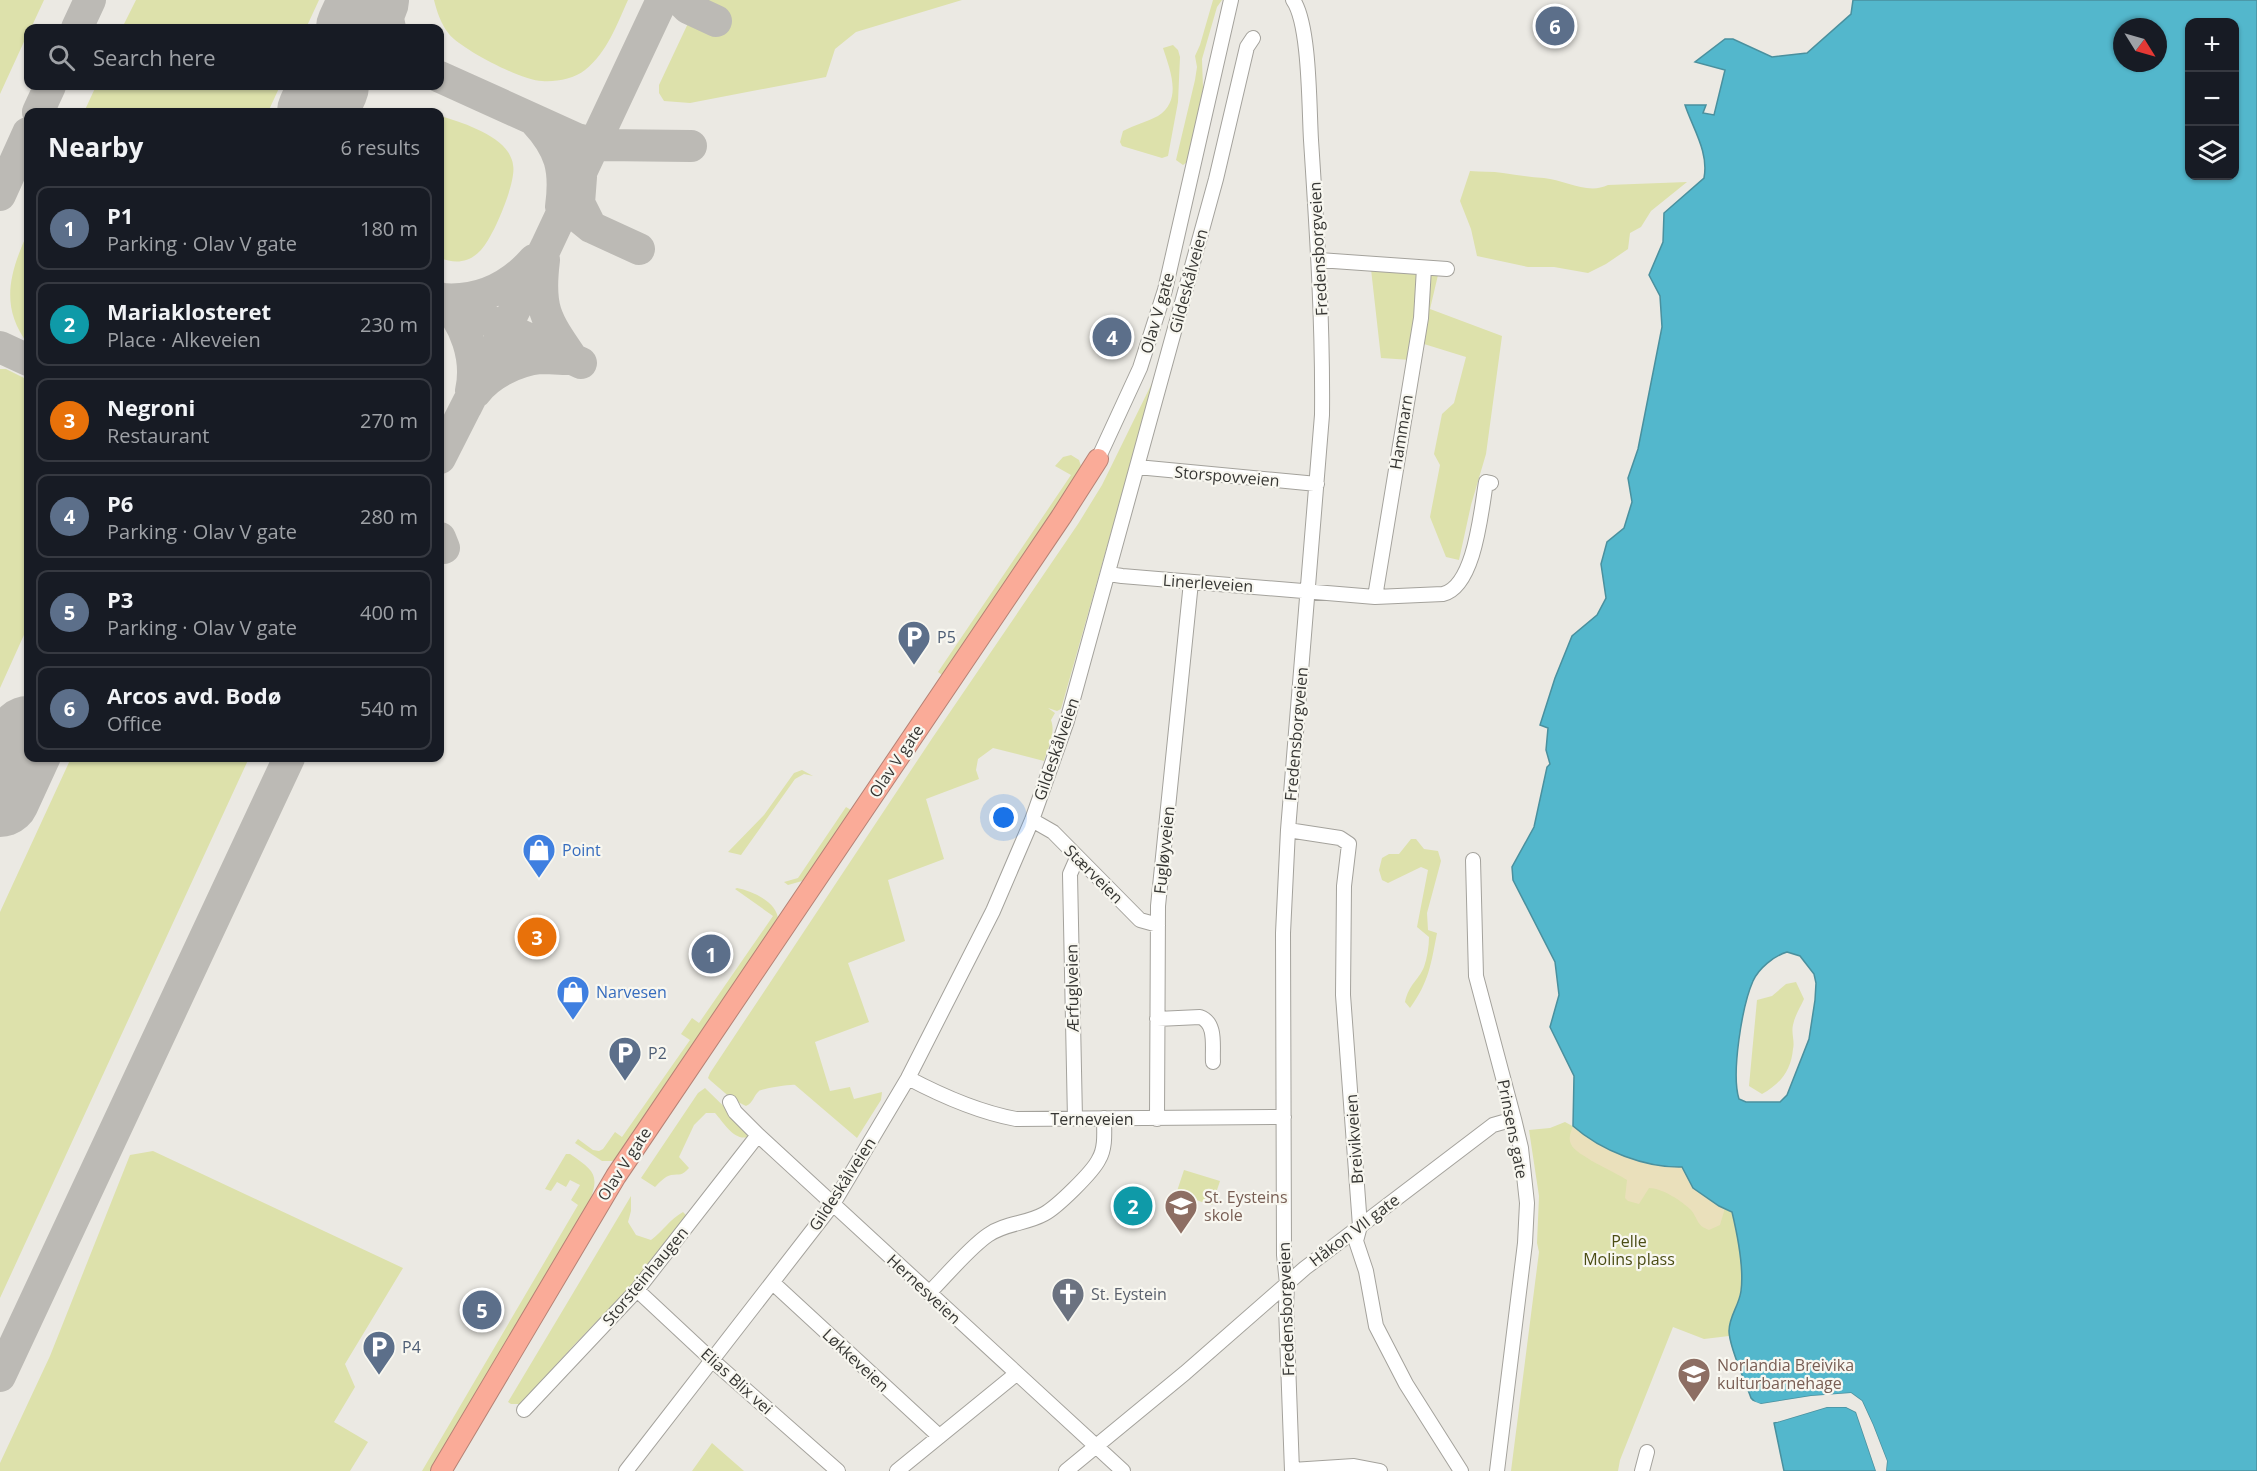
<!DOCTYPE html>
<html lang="en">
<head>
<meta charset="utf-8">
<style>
	body { margin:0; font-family:"Open Sans",sans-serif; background:#242831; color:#f1f3f6 }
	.controls { position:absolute; right:18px; top:18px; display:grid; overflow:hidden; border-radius:12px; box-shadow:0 2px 4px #0004 }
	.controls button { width:54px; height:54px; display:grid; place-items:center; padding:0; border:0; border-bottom:2px solid #363941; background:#171b24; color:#f1f3f6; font:30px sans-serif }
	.compass { position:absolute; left:2113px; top:18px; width:54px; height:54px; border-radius:50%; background:#171b24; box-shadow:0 2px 4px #0004; rotate:127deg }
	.you { position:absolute; left:1004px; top:818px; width:21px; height:21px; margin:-15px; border:4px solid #fff; border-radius:50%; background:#1a73e8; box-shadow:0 0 0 9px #1a73e833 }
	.badge { display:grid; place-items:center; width:39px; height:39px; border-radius:50%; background:#0b8043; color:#fff; font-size:20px; font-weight:700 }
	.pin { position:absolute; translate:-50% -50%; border:3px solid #fff; box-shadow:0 2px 6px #0006 }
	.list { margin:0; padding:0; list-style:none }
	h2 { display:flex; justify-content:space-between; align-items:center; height:78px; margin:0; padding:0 24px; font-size:26px }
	h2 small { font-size:20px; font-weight:400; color:#9ea1a6 }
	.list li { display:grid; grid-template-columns:39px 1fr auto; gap:18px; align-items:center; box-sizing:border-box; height:84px; margin:0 12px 12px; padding:0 12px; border:2px solid #363941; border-radius:12px }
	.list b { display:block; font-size:22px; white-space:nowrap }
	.list p { margin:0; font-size:20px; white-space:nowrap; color:#9ea1a6 }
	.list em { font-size:20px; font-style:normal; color:#9ea1a6 }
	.icon { flex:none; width:33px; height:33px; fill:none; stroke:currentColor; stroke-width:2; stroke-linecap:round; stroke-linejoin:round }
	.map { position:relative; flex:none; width:2257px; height:1471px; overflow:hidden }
	.search { position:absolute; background:#171b24; box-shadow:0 2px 4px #0004; left:24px; top:24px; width:420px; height:66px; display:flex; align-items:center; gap:15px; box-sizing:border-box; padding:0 21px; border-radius:12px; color:#9ea1a6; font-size:22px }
	.panel { position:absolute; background:#171b24; box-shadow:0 2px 4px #0004; left:24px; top:108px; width:420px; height:654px; border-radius:12px }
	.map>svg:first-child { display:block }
	.green { fill:#dde1ab }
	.sand { fill:#eae0bb }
	.water { fill:#53b7cc; stroke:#4a909e; stroke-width:1.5; fill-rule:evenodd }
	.pier { fill:#ebe9e3 }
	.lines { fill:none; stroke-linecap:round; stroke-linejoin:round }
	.taxiway { stroke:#bcbab5; stroke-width:32 }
	.runway { stroke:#bcbab5; stroke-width:80 }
	.minor-casing { stroke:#a4a29c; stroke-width:16 }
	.highway-casing { stroke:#b58275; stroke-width:22 }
	.minor { stroke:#fff; stroke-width:14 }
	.highway { stroke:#faab98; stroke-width:20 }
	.labels { text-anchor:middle; stroke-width:4.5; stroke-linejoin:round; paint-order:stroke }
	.street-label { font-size:16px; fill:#363633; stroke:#f8f7f0 }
	.service-label { font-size:16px; fill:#4e5e75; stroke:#f8f7f0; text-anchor:start }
	.shop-label { font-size:16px; fill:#366cbe; stroke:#f8f7f0; text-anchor:start }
	.education-label { font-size:16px; fill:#785e54; stroke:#f8f7f0; text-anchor:start }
	.park-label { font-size:16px; fill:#4b4d14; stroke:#f8f7f0 }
	.worship-label { font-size:16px; fill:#5b616d; stroke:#f8f7f0; text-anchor:start }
</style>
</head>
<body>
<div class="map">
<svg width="2257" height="1471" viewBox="0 0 2257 1471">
	<rect width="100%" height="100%" fill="#ebe9e3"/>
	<!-- green -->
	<path class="green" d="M0,0H44L31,28H28V33L0,94Z
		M136,0H319L306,28H122Z
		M434,0H628C617,24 607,53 585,70C574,79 556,82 542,81C522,81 461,49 449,34C441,24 437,12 434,0Z
		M699,0H962L856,32L835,49L826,77L690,103L664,101L659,93V85Z
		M1213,0H1222L1217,7L1202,59L1203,89L1190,160L1183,165L1176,160L1195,80L1197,67L1195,56L1200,45Z
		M1173,45L1178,50L1180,57L1178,102L1168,156L1162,158L1122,146L1120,142L1123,131C1134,125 1147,122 1158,116C1183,100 1170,70 1163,48Z
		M96,86H280L268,112H84Z
		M440,116C459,121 497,134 508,152C510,155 513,161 513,165C517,181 493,238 481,250C469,263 455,264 440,258Z
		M1470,171C1481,172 1492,171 1503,173C1517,175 1530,177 1544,178C1565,180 1588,195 1608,185L1687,182L1651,211L1641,227L1630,233L1628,249L1606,264L1588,273L1554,267H1528L1477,256L1471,229L1460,201Z
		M28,232V344C0,307 9,274 28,232Z
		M1371,269L1438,275L1430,309L1502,336L1486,454L1471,505L1459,560L1446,557L1430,517L1440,465L1434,454L1442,414L1454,403L1466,357L1424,344L1416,346L1411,360L1381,358Z
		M0,369H6L28,380V626L0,688Z
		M1155,377L1061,709L1057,711L1048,708L1055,713L1051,720C1056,733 1048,748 1044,761L993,748L978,759L976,770L979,779L926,799L944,859L888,880L905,941L848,963L869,1022L815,1042L830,1091L850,1087L854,1099L882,1092L881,1100L857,1138L795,1085C791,1084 761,1089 759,1091C753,1096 754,1102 746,1106L732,1099L711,1081L708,1078L710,1073L933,737L1078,524L1102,485Z
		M1071,455L1079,460L1082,469L811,870L802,881L788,885L784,882L798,878L846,807L851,810L942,675L938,672L1071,475L1055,466L1063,457Z
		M71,758H249L0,1298V912Z
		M802,770L813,776L804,774L795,779L741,855L728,852L764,815L794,773Z
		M1411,839H1416L1424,849L1438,851L1441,861L1427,913L1428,930L1437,933C1431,964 1429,982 1410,1008L1405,1002C1409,984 1418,981 1424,967C1427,958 1429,947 1429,937L1417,927L1428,870L1421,867L1388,883L1382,880L1379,870L1382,858L1389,854H1399Z
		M737,888C753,891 779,903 778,921L615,1161H602L575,1143L578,1139L593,1150L599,1151L603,1149L615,1132L622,1137L690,1040L681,1034L692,1018L699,1023L773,916L735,889Z
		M1796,982L1804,999C1800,1008 1795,1015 1793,1025C1791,1033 1795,1041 1793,1049C1791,1071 1780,1084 1762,1094L1749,1086L1757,1000L1772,996L1786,984Z
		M705,1088L749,1131L748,1137C734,1141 724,1123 715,1113H706L694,1125L679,1157L689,1168C682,1176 680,1174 671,1175C665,1176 659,1183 655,1187L641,1178L698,1093Z
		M1565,1122L1732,1212C1737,1233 1744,1270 1741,1292C1738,1308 1728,1319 1729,1336L1704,1339L1673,1327L1620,1460L1618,1471H1511L1539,1252L1537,1243L1539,1196L1529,1130L1550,1128Z
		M153,1151L403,1268L345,1364L355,1387L334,1422L368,1442L350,1471H0V1463L50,1356L130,1155Z
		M566,1154H570C596,1172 600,1175 588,1206L431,1471H422L578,1205L571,1200L580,1185L570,1180L566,1187L557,1182L551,1191L545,1189Z
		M1184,1170L1220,1181L1212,1205L1176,1194Z
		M631,1196V1211L628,1222L636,1235L651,1240C662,1232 670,1219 683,1212L686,1215V1220L626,1291L574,1345L524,1400L520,1404H511L508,1402Z
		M712,1443L744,1471H692Z"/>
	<!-- sand -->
	<path class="sand" d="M1573,1126H1584L1682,1167L1725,1208L1720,1225L1709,1230C1696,1225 1699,1220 1691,1210C1682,1201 1662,1188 1649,1188L1639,1204L1628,1201L1625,1198L1627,1180C1615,1172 1575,1155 1571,1144C1568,1138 1571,1132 1573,1126Z"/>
	<!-- water -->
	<path class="water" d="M1853,0H2257V1471H1886L1887,1461L1873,1425L1862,1401L1851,1393L1811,1396L1761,1404L1756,1403L1751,1398C1745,1381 1729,1347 1729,1331C1729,1316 1739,1306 1741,1291C1744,1269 1737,1233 1732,1212L1719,1206L1693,1188L1682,1167C1646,1168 1601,1151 1573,1126L1574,1076L1550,1027L1559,995L1555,962L1513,880L1512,867L1534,827L1547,767L1550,764L1546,750L1548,728L1540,725L1555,678L1572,636L1597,615L1606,598L1601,564L1607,542L1624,528L1632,502L1628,478L1638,449L1662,327L1660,296L1649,275L1663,242L1664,213L1704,178C1709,152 1693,129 1685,105H1706L1703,113L1714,115L1725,70L1695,62L1725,39H1733L1772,57L1807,53L1851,14ZM2190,22H2234V176H2190ZM2122,27H2158V63H2122ZM1787,952L1800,956L1814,974L1816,983L1815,1000L1809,1039L1787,1095L1780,1102H1746L1739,1099C1731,1074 1742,1006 1753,981C1759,968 1774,956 1787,952Z
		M1827,1407H1846L1856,1412L1876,1471H1784L1774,1423Z"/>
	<!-- pier -->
	<path class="pier" d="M1851,1393L1862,1401L1873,1425L1887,1461L1886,1471H1883L1884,1461L1870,1426L1859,1403L1850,1396L1811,1399L1761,1407L1750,1403L1753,1401L1761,1404L1811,1396Z
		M1826,1404H1846L1858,1410L1879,1471H1876L1856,1412L1846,1407H1827L1777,1422L1772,1421Z"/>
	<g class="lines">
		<!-- taxiway -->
		<path class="taxiway" d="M384,0L390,28
			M680,0L688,8L716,21
			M77,28L90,0
			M440,77L577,139L602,145L691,146
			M317,111L343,86
			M38,112L50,86
			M535,121C561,149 566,170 561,207
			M581,177L579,203L591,227
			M0,195L28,133
			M575,214L591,227L639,249
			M544,260C538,308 545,319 572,358
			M440,298L581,363
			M442,299C479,302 510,287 534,260
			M442,300C466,322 478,359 471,391
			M0,347L28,360
			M476,392C489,374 518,360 540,358C549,358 560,359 569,359
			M466,407L546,247L662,0
			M440,458L476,387
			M440,538L444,548
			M0,1376L289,758"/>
		<!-- runway -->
		<path class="runway" d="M356,28L369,0
			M317,112L329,86
			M0,797L28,736"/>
		<!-- minor casing -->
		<g class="minor-casing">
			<path id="minor" d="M1319,260L1447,269
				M1098,459L1140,368L1165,290L1231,0
				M1137,467L1317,484
				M1109,574L1122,576L1375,597L1421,318L1424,268
				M1375,597L1443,594C1475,586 1481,511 1486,482L1491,483
				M1032,820L1053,832L1140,920L1158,925
				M1288,830L1340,838L1349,844L1344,886L1343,995L1360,1226L1356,1241L1366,1271L1376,1326L1406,1384L1461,1471
				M1473,860L1476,976L1514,1119L1521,1148L1527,1203L1525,1243L1497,1471
				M1157,1019L1200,1017C1217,1023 1212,1047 1213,1062
				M908,1078C942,1096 978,1112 1016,1119L1284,1117
				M730,1102L735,1112L758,1135L1123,1471
				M1075,1119L1070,874L1077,858
				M1157,1119L1158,906L1191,582
				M773,1283L939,1436
				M637,1290L712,1360L838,1471
				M929,1293C946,1276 969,1248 988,1235C1005,1223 1026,1224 1044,1214C1057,1207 1093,1172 1099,1159C1106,1147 1104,1131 1104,1118
				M524,1410L637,1290L758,1135
				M1292,1470L1354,1466L1380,1471
				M626,1471L833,1204L908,1078L993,911L1032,820L1067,721L1216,179L1247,47L1253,38
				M897,1471L1016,1374
				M1066,1471L1185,1373L1305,1268L1493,1125L1514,1119
				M1292,1471L1286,1307L1287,1284L1284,1255L1283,933L1288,830L1322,415C1323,323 1317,232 1311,140C1309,108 1310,24 1293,0
				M1642,1471L1647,1452"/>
		</g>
		<!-- highway casing -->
		<g class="highway-casing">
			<path id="highway" d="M441,1471L616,1176L1061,517L1098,459"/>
		</g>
		<!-- minor -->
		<use href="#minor" class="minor"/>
		<!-- highway -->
		<use href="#highway" class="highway"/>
	</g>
	<!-- icons -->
	<defs>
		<g id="parking-pin" transform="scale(1.725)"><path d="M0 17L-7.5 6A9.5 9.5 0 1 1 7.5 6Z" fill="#5c6f8a" stroke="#f8f7f0"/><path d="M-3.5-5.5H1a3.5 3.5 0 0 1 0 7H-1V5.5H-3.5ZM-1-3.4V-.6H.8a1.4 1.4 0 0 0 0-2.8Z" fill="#fff"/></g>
		<g id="shop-pin" transform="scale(1.725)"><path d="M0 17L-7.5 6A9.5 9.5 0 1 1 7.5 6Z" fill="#3f7fe0" stroke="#f8f7f0"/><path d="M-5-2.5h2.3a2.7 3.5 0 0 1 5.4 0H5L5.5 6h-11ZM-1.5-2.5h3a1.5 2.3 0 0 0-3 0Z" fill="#fff"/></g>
		<g id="school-pin" transform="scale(1.725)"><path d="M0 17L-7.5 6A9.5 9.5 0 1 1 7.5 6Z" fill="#8d6e63" stroke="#f8f7f0"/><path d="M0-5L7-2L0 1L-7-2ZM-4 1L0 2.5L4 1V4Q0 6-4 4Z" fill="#fff"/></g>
		<g id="church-pin" transform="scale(1.725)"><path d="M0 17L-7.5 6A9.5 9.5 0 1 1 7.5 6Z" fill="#6b7280" stroke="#f8f7f0"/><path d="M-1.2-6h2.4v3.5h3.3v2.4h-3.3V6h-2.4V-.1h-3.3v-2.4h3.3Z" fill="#fff"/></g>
	</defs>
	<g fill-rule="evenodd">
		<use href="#parking-pin" x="914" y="637"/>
		<use href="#shop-pin" x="539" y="850"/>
		<use href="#shop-pin" x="573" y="992"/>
		<use href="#parking-pin" x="625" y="1053"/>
		<use href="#school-pin" x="1181" y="1206"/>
		<use href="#church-pin" x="1068" y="1294"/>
		<use href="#parking-pin" x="379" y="1347"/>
		<use href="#school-pin" x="1694" y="1374"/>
	</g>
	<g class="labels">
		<!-- street labels -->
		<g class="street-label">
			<text transform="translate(1318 249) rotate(-93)" y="6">Fredensborgveien</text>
			<text transform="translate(1188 281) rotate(-75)" y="6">Gildeskålveien</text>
			<text transform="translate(1157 313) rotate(-74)" y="6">Olav V gate</text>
			<text transform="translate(1401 432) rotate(-81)" y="6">Hammarn</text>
			<text transform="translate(1227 476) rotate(5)" y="6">Storspovveien</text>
			<text transform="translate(1208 583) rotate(4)" y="6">Linerleveien</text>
			<text transform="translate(1296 734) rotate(-85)" y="6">Fredensborgveien</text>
			<text transform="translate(1056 749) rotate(-71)" y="6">Gildeskålveien</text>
			<text transform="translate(896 761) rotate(-56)" y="6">Olav V gate</text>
			<text transform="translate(1164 850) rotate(-84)" y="6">Fugløyveien</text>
			<text transform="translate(1094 874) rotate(45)" y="6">Stærveien</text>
			<text transform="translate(1072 988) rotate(-91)" y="6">Ærfuglveien</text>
			<text x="1092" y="1125">Terneveien</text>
			<text transform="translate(1513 1129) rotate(79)" y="6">Prinsens gate</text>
			<text transform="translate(1354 1139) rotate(-94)" y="6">Breivikveien</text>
			<text transform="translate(624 1164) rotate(-57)" y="6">Olav V gate</text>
			<text transform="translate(842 1184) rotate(-57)" y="6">Gildeskålveien</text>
			<text transform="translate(1354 1230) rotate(-37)" y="6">Håkon VII gate</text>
			<text transform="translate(645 1276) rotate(-50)" y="6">Storsteinhaugen</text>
			<text transform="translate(924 1289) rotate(43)" y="6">Hernesveien</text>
			<text transform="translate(1286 1309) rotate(-92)" y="6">Fredensborgveien</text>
			<text transform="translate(856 1360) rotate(43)" y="6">Løkkeveien</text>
			<text transform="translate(737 1381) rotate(42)" y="6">Elias Blix vei</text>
		</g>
		<!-- service labels -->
		<g class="service-label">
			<text x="937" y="643">P5</text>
			<text x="648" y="1059">P2</text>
			<text x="402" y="1353">P4</text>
		</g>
		<!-- shop labels -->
		<g class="shop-label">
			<text x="562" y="856">Point</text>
			<text x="596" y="998">Narvesen</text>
		</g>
		<!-- education labels -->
		<g class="education-label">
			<text x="1204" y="1203">St. Eysteins<tspan x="1204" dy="18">skole</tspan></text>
			<text x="1717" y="1371">Norlandia Breivika<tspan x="1717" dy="18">kulturbarnehage</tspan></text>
		</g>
		<!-- park labels -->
		<g class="park-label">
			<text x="1629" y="1247">Pelle<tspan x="1629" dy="18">Molins plass</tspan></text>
		</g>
		<!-- worship labels -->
		<g class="worship-label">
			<text x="1091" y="1300">St. Eystein</text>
		</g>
	</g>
</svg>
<div class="controls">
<button>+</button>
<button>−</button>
<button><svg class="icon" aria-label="layers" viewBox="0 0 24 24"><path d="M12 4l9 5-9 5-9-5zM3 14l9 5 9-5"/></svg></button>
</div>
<svg class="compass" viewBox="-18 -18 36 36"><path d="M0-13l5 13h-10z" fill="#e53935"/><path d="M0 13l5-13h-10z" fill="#9ea1a6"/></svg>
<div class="you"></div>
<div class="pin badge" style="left:711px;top:954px;background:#5c6f8a">1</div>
<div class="pin badge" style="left:1133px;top:1206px;background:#0f9aa8">2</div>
<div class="pin badge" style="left:537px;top:937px;background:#e8710a">3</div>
<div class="pin badge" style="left:1112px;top:337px;background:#5c6f8a">4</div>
<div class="pin badge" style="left:482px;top:1310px;background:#5c6f8a">5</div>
<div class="pin badge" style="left:1555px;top:26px;background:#5c6f8a">6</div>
<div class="search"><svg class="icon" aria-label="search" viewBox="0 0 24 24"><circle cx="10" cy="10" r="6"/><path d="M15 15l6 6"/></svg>Search here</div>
<section class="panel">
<h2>Nearby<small>6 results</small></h2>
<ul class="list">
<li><span class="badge" style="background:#5c6f8a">1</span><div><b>P1</b><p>Parking · Olav V gate</p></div><em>180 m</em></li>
<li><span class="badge" style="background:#0f9aa8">2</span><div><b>Mariaklosteret</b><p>Place · Alkeveien</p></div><em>230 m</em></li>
<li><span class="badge" style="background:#e8710a">3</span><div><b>Negroni</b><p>Restaurant</p></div><em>270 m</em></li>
<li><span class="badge" style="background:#5c6f8a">4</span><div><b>P6</b><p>Parking · Olav V gate</p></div><em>280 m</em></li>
<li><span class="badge" style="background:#5c6f8a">5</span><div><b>P3</b><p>Parking · Olav V gate</p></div><em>400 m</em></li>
<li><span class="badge" style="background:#5c6f8a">6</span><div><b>Arcos avd. Bodø</b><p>Office</p></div><em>540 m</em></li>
</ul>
</section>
</div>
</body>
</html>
